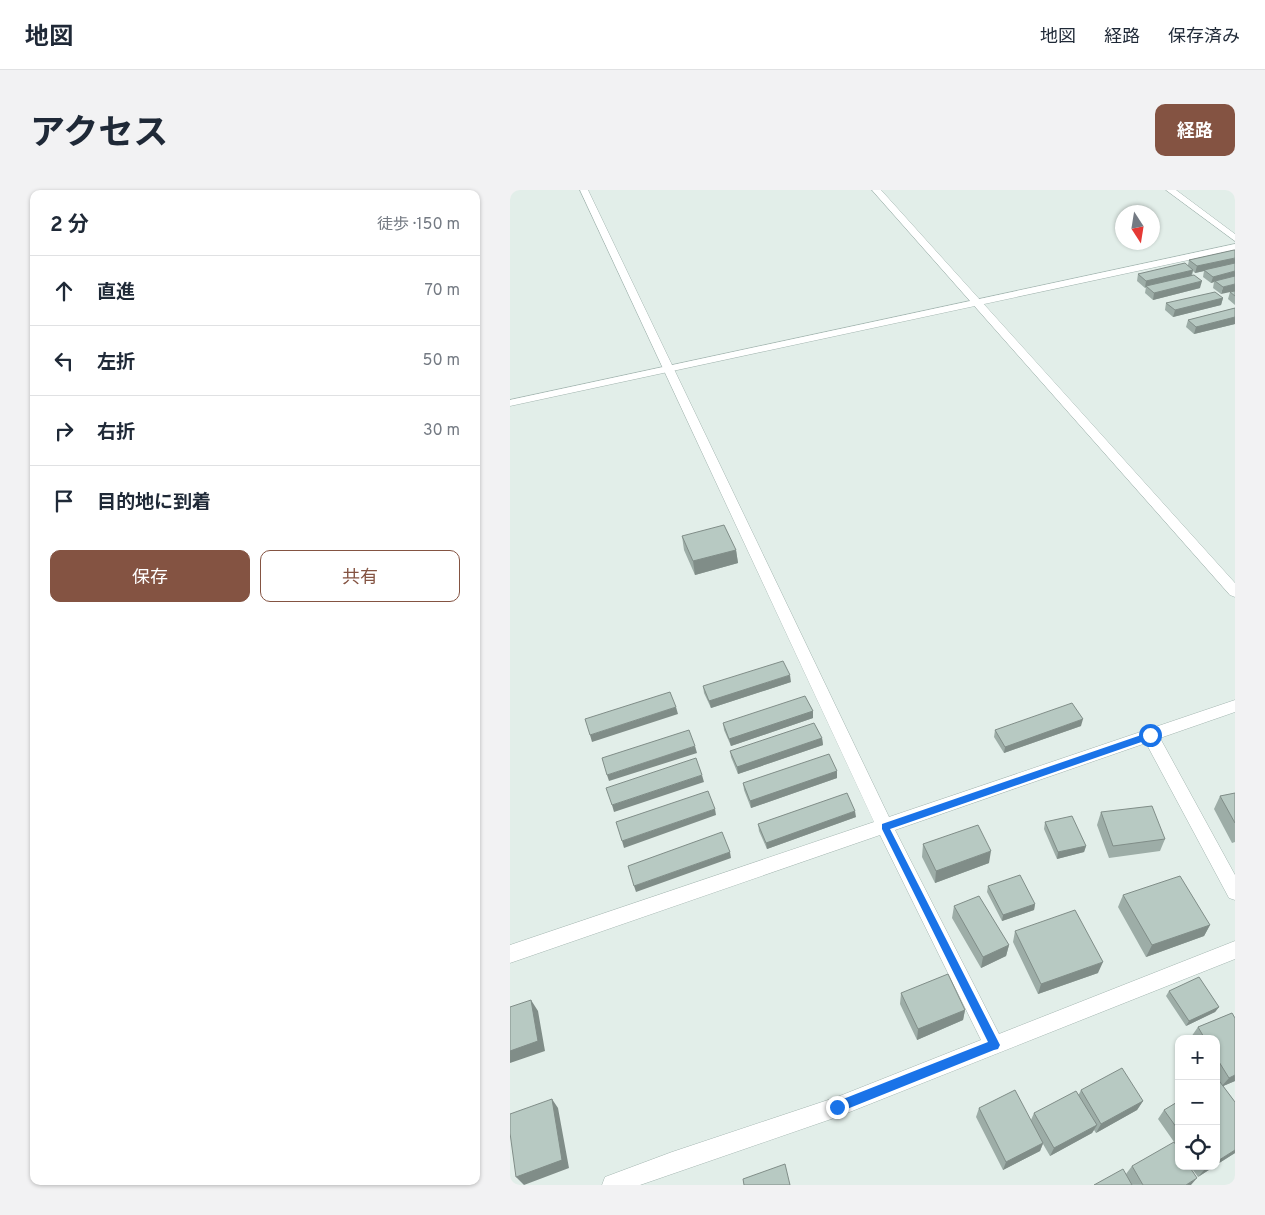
<!DOCTYPE html>
<html lang="ja">
<head>
<meta charset="utf-8">
<style>
	body { margin:0; font-family:Overpass,"Noto Sans JP",sans-serif; background:#f2f2f3; color:#1f2937 }
	.controls { position:absolute; right:15px; bottom:15px; display:grid; overflow:hidden; border-radius:10px; box-shadow:0 1px 4px #0004 }
	.controls button { width:45px; height:45px; display:grid; place-items:center; padding:0; border:0; border-bottom:1px solid #e0e1e3; background:#fff; color:#1f2937; font:25px sans-serif }
	.compass { position:absolute; left:605px; top:15px; width:45px; height:45px; border-radius:50%; background:#fff; box-shadow:0 1px 4px #0004; rotate:168deg }
	.stop { position:absolute; width:15px; height:15px; margin:-11px; border:4px solid #1a73e8; border-radius:50%; background:#fff }
	.stop.end { background:#1a73e8; border-color:#fff; box-shadow:0 1px 5px #0008 }
	.list { margin:0; padding:0; list-style:none }
	h2 { display:flex; justify-content:space-between; align-items:center; height:65px; margin:0; padding:0 20px; font-size:21px }
	h2 small { font-size:16px; font-weight:400; color:#747a83 }
	.list li { display:grid; grid-template-columns:32px 1fr auto; gap:15px; align-items:center; box-sizing:border-box; height:70px; padding:0 20px; border-top:1px solid #e0e1e3 }
	.list b { display:block; font-size:19px; white-space:nowrap }
	.list em { font-size:16px; font-style:normal; color:#747a83 }
	.actions { display:flex; gap:10px; padding:15px 20px }
	.actions a { flex:1; padding:11px 0; border:1px solid #845342; border-radius:10px; text-align:center; font-size:18px; color:#845342 }
	.actions .main { background:#845342; color:#fff }
	.icon { flex:none; width:28px; height:28px; fill:none; stroke:currentColor; stroke-width:2; stroke-linecap:round; stroke-linejoin:round }
	.map { position:relative; flex:none; width:725px; height:995px; overflow:hidden; border-radius:10px }
	header { display:flex; align-items:center; gap:30px; box-sizing:border-box; height:70px; padding:0 25px; background:#fff; border-bottom:1px solid #e0e1e3 }
	header strong { font-size:24px }
	nav { display:flex; gap:28px; margin-inline-start:auto; font-size:18px }
	.intro { display:flex; align-items:center; justify-content:space-between; box-sizing:border-box; height:120px; padding:0 30px }
	h1 { margin:0; font-size:35px }
	.button { padding:12px 22px; border-radius:10px; background:#845342; color:#fff; font-size:18px; font-weight:700 }
	main { display:flex; gap:30px; padding:0 30px }
	aside { flex:1; background:#fff; border-radius:10px; box-shadow:0 1px 4px #0004 }
	.map>svg:first-child { display:block }
	.lines { fill:none; stroke-linecap:round; stroke-linejoin:round }
	.minor-casing { stroke:#a4b6b1; stroke-width:1 }
	.tertiary-casing { stroke:#a4b6b1; stroke-width:1 }
	.minor { fill:#fff; fill-rule:evenodd }
	.tertiary { fill:#fff; fill-rule:evenodd }
	.wall { fill:#9dada7 }
	.shaded-wall { fill:#808d88 }
	.building { fill:#b7c9c2; stroke:#808d88 }
	.route { fill:#1a73e8 }
</style>
</head>
<body>
<header>
<strong>地図</strong>
<nav><a>地図</a><a>経路</a><a>保存済み</a></nav>
</header>
<div class="intro"><h1>アクセス</h1><a class="button">経路</a></div>
<main>
<aside>
<h2>2 分<small>徒歩 · 150 m</small></h2>
<ul class="list">
<li><svg class="icon" aria-label="ahead" viewBox="0 0 24 24"><path d="M12 20V5M6 11l6-6 6 6"/></svg><div><b>直進</b></div><em>70 m</em></li>
<li><svg class="icon" aria-label="left" viewBox="0 0 24 24"><path d="M17 20v-9H6M10 6l-5 5 5 5"/></svg><div><b>左折</b></div><em>50 m</em></li>
<li><svg class="icon" aria-label="right" viewBox="0 0 24 24"><path d="M7 20v-9h11M14 6l5 5-5 5"/></svg><div><b>右折</b></div><em>30 m</em></li>
<li><svg class="icon" aria-label="arrive" viewBox="0 0 24 24"><path d="M6 21V4h12l-3 4 3 4H6"/></svg><div><b>目的地に到着</b></div></li>
</ul>
<div class="actions"><a class="main">保存</a><a>共有</a></div>
</aside>
<div class="map">
<svg width="725" height="995" viewBox="0 0 725 995">
	<rect width="100%" height="100%" fill="#e2eee9"/>
	<g class="lines">
		<!-- minor casing -->
		<g class="minor-casing">
			<path id="minor" d="M70,0H78L379,627L725,510V522L650,548L725,685V710L719,708L636,553L385,640L489,844L725,751V769L327,927L130,995H92L95,987L162,962L327,907L471,850L370,645L0,773V755L364,632Z
				M362,0H371L725,393V407L720,405Z
				M656,0H666L725,44V51Z"/>
		</g>
		<!-- tertiary casing -->
		<g class="tertiary-casing">
			<path id="tertiary" d="M725,54V60L0,216V210Z"/>
		</g>
		<!-- minor -->
		<use href="#minor" class="minor"/>
		<!-- tertiary -->
		<use href="#tertiary" class="tertiary"/>
	</g>
	<!-- wall -->
	<path class="wall" d="M724,60L711,104L703,98L704,92L701,93L693,87L694,81L685,83L683,81L682,86L690,98L643,110L635,103L636,97L635,98L627,91L628,84L678,75L679,70Z
		M725,101V115L718,109L720,102Z
		M713,108L711,115L663,127L655,120L656,113Z
		M725,118V134L684,144L676,137L678,130Z
		M172,346L226,360L228,373L185,385L174,360Z
		M281,492L201,518L194,503L193,496Z
		M303,521V528L221,556L214,540L213,533Z
		M571,536L494,563L484,547L485,540Z
		M312,548L313,555L228,584L221,567L220,561Z
		M327,581V588L241,618L234,600L233,593Z
		M725,603V652L722,653L704,619L710,606Z
		M591,622L655,649L650,661L599,668L587,635Z
		M346,627L257,659L249,641L248,634Z
		M535,632L576,656L574,662L547,669L534,639Z
		M413,654L479,673L425,693L412,667Z
		M478,696L525,714L524,720L492,731L477,702Z
		M613,705L700,735L694,746L636,767L608,717Z
		M444,716L499,755L496,766L471,778L442,728Z
		M505,741L588,783L528,804L503,752Z
		M659,801L709,817L705,822L676,836L656,806Z
		M391,803L455,820L453,830L407,850L390,814Z
		M722,823L725,828V891L713,896L725,912V963L706,975V849H682L681,847L688,837Z
		M571,900L633,911L627,920L586,943L584,940L582,943L540,966L533,954L530,961L493,980L466,927L469,918L521,930L524,923L569,904Z
		M669,911V959L648,929L654,920Z
		M622,976L681,995H584L616,984Z
		M680,976H705L688,987Z"/>
	<!-- shaded-wall -->
	<path class="shaded-wall" d="M725,68V74L685,83L687,76Z
		M683,80L681,86L636,96V97L635,98L636,91Z
		M725,81V87L705,91L704,92L701,93L703,87Z
		M692,91L690,98L643,110L644,103Z
		M725,94V101L711,104L713,97Z
		M713,108L711,115L663,127L665,120Z
		M725,127V134L684,144L686,137Z
		M226,360L228,373L185,385L183,371Z
		M280,485L281,492L201,518L199,511Z
		M166,517L168,524L82,552L80,545Z
		M303,521V528L221,556L219,549Z
		M573,529L571,536L494,563L495,557Z
		M312,548L313,555L228,584L227,577Z
		M185,556L187,563L99,591L97,585Z
		M327,581V588L241,618L240,611Z
		M192,585L194,592L104,622L102,615Z
		M205,619L206,625L114,658L112,651Z
		M345,621L346,627L257,659L256,653Z
		M576,656L574,662L547,669L548,662Z
		M481,661L479,673L425,693L426,681Z
		M220,662L221,668L126,702L124,696Z
		M525,714L524,720L492,731L493,725Z
		M700,735L694,746L636,767L642,755Z
		M499,755L496,766L471,778L473,767Z
		M593,772L588,783L528,804L531,794Z
		M21,810L28,821L35,861L0,873V861Z
		M709,817L705,822L676,836L679,831Z
		M455,820L453,830L407,850L408,839Z
		M725,885V891L711,897L719,888Z
		M42,909L48,918L59,978L14,995L6,987Z
		M633,911L627,920L586,943L591,934Z
		M587,935L582,943L540,966L544,958Z
		M533,953L530,961L493,980L496,972Z
		M725,960V963L706,975V972Z
		M699,976H705L688,987L695,979Z
		M687,988L681,995H676Z"/>
	<!-- building -->
	<path class="building" d="M724,60H725V68L687,76L679,70Z
		M675,73L683,80L636,91L628,84Z
		M725,73V81L703,87L694,80Z
		M684,85L692,91L644,103L636,96Z
		M725,86V94L713,97L705,91Z
		M725,101V106L720,102Z
		M705,102L713,108L665,120L656,113Z
		M725,118V127L686,137L678,130Z
		M214,335L226,360L183,371L172,346Z
		M273,471L280,485L199,511L193,496Z
		M160,502L166,517L80,545L75,529Z
		M295,506L303,521L219,549L213,533Z
		M562,513L573,529L495,557L485,540Z
		M304,533L312,548L227,577L220,561Z
		M179,540L185,556L97,585L92,568Z
		M319,564L327,581L240,611L233,593Z
		M186,568L192,585L102,615L96,598Z
		M198,601L205,619L112,651L106,632Z
		M337,603L345,621L256,653L248,634Z
		M725,603V633L710,606Z
		M642,616L655,649L603,656L591,622Z
		M562,626L576,656L548,662L535,632Z
		M468,635L481,661L426,681L413,654Z
		M212,642L220,662L124,696L118,676Z
		M510,685L525,714L493,725L478,696Z
		M670,686L700,735L642,755L613,705Z
		M469,706L499,755L473,767L444,716Z
		M565,720L593,772L531,794L505,741Z
		M438,784L455,820L408,839L391,803Z
		M689,787L709,817L679,831L659,801Z
		M21,810L28,851L0,861V817Z
		M722,823L725,828V885L719,888L706,867V849H695L688,837Z
		M612,878L633,911L591,934L571,900Z
		M707,888L725,912V960L706,972V889Z
		M505,900L533,953L496,972L469,918Z
		M566,901L587,935L544,958L524,923Z
		M42,909L52,970L6,987L0,943V924Z
		M669,911V941L654,920Z
		M664,952L669,960V976H679L687,988L676,995H633L622,976Z
		M275,974L280,995H234L233,989Z
		M693,976H699L695,979Z
		M613,979L622,995H584Z"/>
	<!-- route -->
	<path class="route" d="M640,542L644,545L643,548L380,639L490,855L488,859L484,860L327,923L323,921L321,917L323,913L478,852L372,639V634Z"/>
</svg>
<div class="controls">
<button>+</button>
<button>−</button>
<button><svg class="icon" aria-label="locate" viewBox="0 0 24 24"><circle cx="12" cy="12" r="6"/><path d="M12 2v4M12 18v4M2 12h4M18 12h4"/></svg></button>
</div>
<svg class="compass" viewBox="-18 -18 36 36"><path d="M0-13l5 13h-10z" fill="#e53935"/><path d="M0 13l5-13h-10z" fill="#747a83"/></svg>
<div class="stop" style="left:640px;top:545px"></div>
<div class="stop end" style="left:327px;top:917px"></div>
</div>
</main>
</body>
</html>
